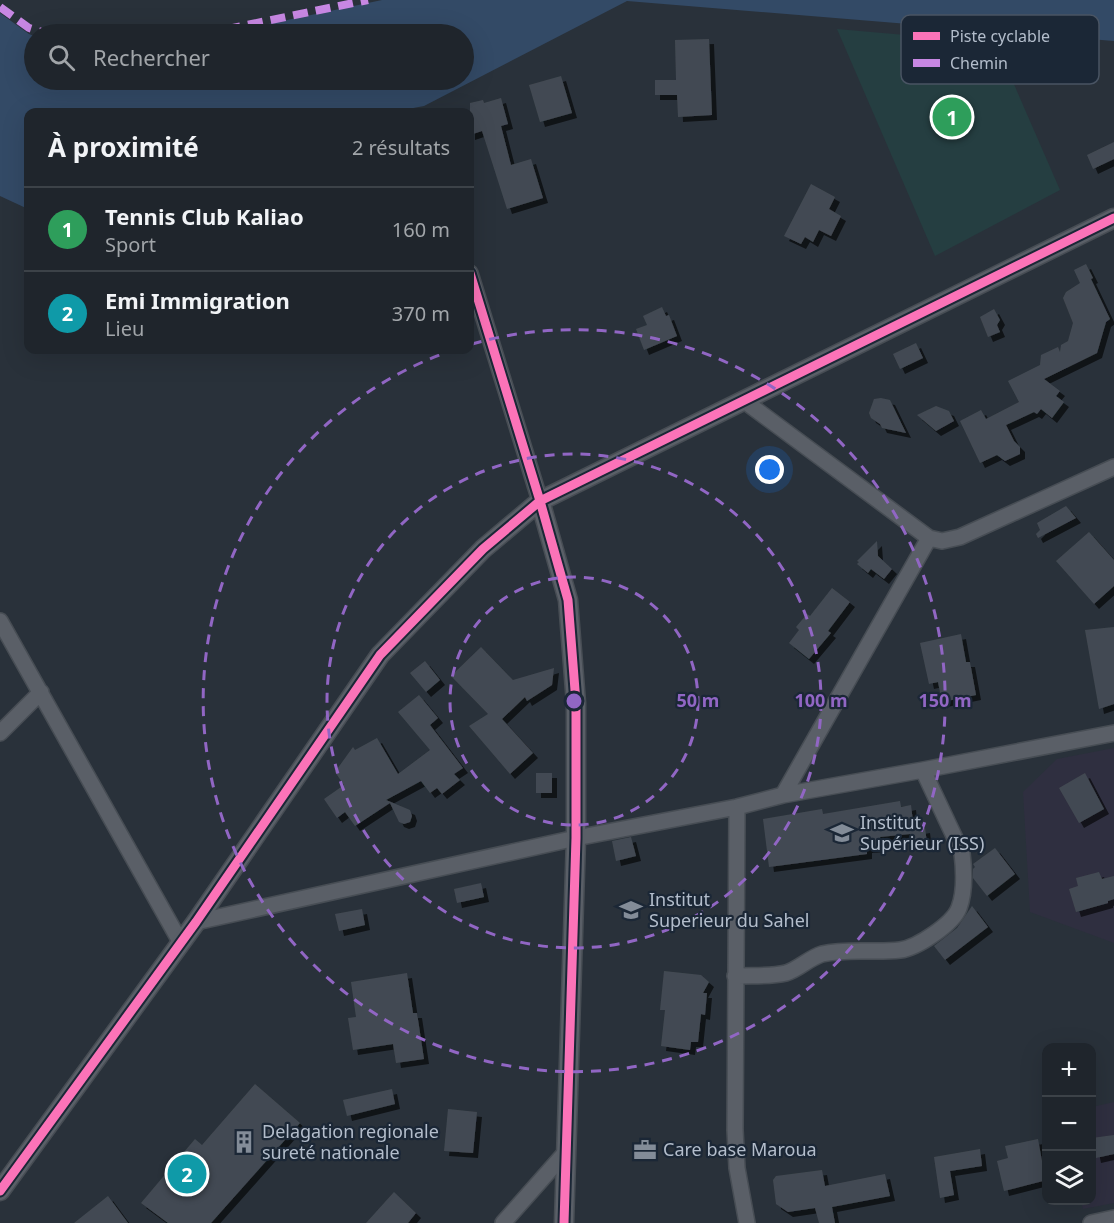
<!DOCTYPE html>
<html lang="fr">
<head>
<meta charset="utf-8">
<style>
	body { margin:0; font-family:"Noto Sans",sans-serif; background:#2c3138; color:#f1f3f6 }
	.controls { position:absolute; right:18px; bottom:18px; display:grid; overflow:hidden; border-radius:12px; box-shadow:0 6px 24px #0002 }
	.controls button { width:54px; height:54px; display:grid; place-items:center; padding:0; border:0; border-bottom:2px solid #3c4248; background:#1f252c; color:#f1f3f6; font:30px sans-serif }
	.you { position:absolute; left:770px; top:470px; width:21px; height:21px; margin:-15px; border:4px solid #fff; border-radius:50%; background:#1a73e8; box-shadow:0 0 0 9px #1a73e833 }
	.badge { display:grid; place-items:center; width:39px; height:39px; border-radius:50%; background:#838c98; color:#fff; font-size:20px; font-weight:700 }
	.pin { position:absolute; translate:-50% -50%; border:3px solid #fff; box-shadow:0 2px 6px #0006 }
	.list { margin:0; padding:0; list-style:none }
	h2 { display:flex; justify-content:space-between; align-items:center; height:78px; margin:0; padding:0 24px; font-size:26px }
	h2 small { font-size:20px; font-weight:400; color:#a1a5a9 }
	.list li { display:grid; grid-template-columns:39px 1fr auto; gap:18px; align-items:center; box-sizing:border-box; height:84px; padding:0 24px; border-top:2px solid #3c4248 }
	.list b { display:block; font-size:22px; white-space:nowrap }
	.list p { margin:0; font-size:20px; white-space:nowrap; color:#a1a5a9 }
	.list em { font-size:20px; font-style:normal; color:#a1a5a9 }
	.icon { flex:none; width:33px; height:33px; fill:none; stroke:currentColor; stroke-width:2; stroke-linecap:round; stroke-linejoin:round }
	.map { position:relative; flex:none; width:1114px; height:1223px; overflow:hidden }
	.search { position:absolute; background:#1f252c; box-shadow:0 6px 24px #0002; left:24px; top:24px; width:450px; height:66px; display:flex; align-items:center; gap:15px; box-sizing:border-box; padding:0 21px; border-radius:33px; color:#a1a5a9; font-size:22px }
	.panel { position:absolute; background:#1f252c; box-shadow:0 6px 24px #0002; left:24px; top:108px; width:450px; height:246px; border-radius:12px }
	.map>svg:first-child { display:block }
	.medical { fill:#2f2f40 }
	.green { fill:#253e41 }
	.water { fill:#334a66 }
	.building { fill:#434a52; filter:url(#shadow) }
	.lines { fill:none; stroke-linecap:round; stroke-linejoin:round }
	.minor-casing { stroke:#474d54; stroke-width:18 }
	.tertiary-casing { stroke:#474d54; stroke-width:21 }
	.minor { stroke:#5a5f67; stroke-width:15 }
	.tertiary { stroke:#5a5f67; stroke-width:18 }
	.quiet { stroke:#c787e3; stroke-width:8; stroke-dasharray:15 8; stroke-linecap:butt }
	.cycleway-casing { stroke:#1b2736; stroke-width:13 }
	.cycleway { stroke:#fb73b8; stroke-width:9 }
	.ring { fill:none; stroke:#9166c4; stroke-width:3; stroke-dasharray:10 8 }
	.labels { text-anchor:middle; stroke-width:4.5; stroke-linejoin:round; paint-order:stroke }
	.poi-label { font-size:18px; fill:#b3bdcb; stroke:#1b2736; text-anchor:start }
	.key { fill:#1b2736; stroke:#495463; stroke-width:1.5 }
	.key-label { font-size:16px; fill:#b3bdcb }
	.centre { fill:#9166c4; stroke:#1b2736; stroke-width:3 }
	.ring-label { font-size:18px; text-anchor:middle; font-weight:bold; fill:#9166c4; stroke:#1b2736; stroke-width:4.5; stroke-linejoin:round; paint-order:stroke }
</style>
</head>
<body>
<div class="map">
<svg width="1114" height="1223" viewBox="0 0 1114 1223">
	<defs>
		<filter id="shadow"><feDropShadow dx="5" dy="5" stdDeviation="0" flood-color="#0009"/></filter>
	</defs>
	<rect width="100%" height="100%" fill="#29313a"/>
	<!-- medical -->
	<path class="medical" d="M1114,748V943L1030,912L1023,792L1057,759Z
		M1114,1102V1203L1083,1209L1081,1201L1092,1200V1107Z"/>
	<!-- green -->
	<path class="green" d="M837,29L996,43L1060,190L935,256Z"/>
	<!-- water -->
	<path class="water" d="M382,0H1114V41L627,1L424,106L392,112H28V209L0,196V13L29,34L34,36V80H464V34H221Z"/>
	<!-- building -->
	<path class="building" d="M709,39L712,115L678,117L677,95H655V80H676L675,40Z
		M561,76L572,113L540,122L529,85Z
		M501,98L508,124L501,126L511,165L531,159L543,198L507,209L482,131L470,135V103L483,100L484,103Z
		M1114,142V159L1093,169L1087,155Z
		M811,184L835,197L829,209L841,216L831,236L819,230L813,242L805,237L801,244L784,236Z
		M1086,264L1093,278L1091,279L1110,319L1106,322L1097,353L1044,379L1060,391L1056,396L1064,402L1052,418L1041,409L1037,414L1034,412L1006,425L1014,441L1020,447V454L1005,461L997,455L980,463L960,421L981,410L986,419L1019,402L1008,381L1040,365L1041,355L1058,347L1060,352L1061,345L1068,341L1073,323L1063,298L1066,292L1080,283L1074,270Z
		M662,307L666,316L669,315L677,336L644,350L636,329L647,325L643,316Z
		M994,309L1000,320L997,325L1000,332L988,337L980,317Z
		M916,343L923,358L900,369L893,354Z
		M881,398L890,400L906,433L882,428L880,424L871,418L869,413L874,399Z
		M936,406L949,411L954,421L936,431L917,415Z
		M1066,506L1076,518L1038,538L1036,534L1040,530L1037,523Z
		M1089,532L1114,560V586L1094,604L1056,561Z
		M877,541L878,556L892,569L884,579L871,569L868,573L857,564L859,562L857,561Z
		M832,588L850,602L828,631L831,633L809,659L789,643L799,630L796,627L807,614L810,616Z
		M1114,627V704L1099,709L1085,630Z
		M961,634L966,662H970L976,695L942,702L938,682L929,684L920,643Z
		M481,647L513,680L554,668L552,685L527,701L525,697L502,719L533,753L510,774L469,726L488,714L451,676Z
		M425,661L440,680L426,692L410,673Z
		M419,695L438,718L430,725L463,768L454,774L460,780L442,794L437,788L430,793L421,781L386,800L410,810L412,816L410,822L404,824L399,822L390,803L355,826L345,812L337,818L324,799L344,785L335,772L353,747L355,750L377,738L398,774L430,750L398,712Z
		M536,773H552V793H536Z
		M1085,773L1104,809L1079,823L1059,788Z
		M900,801L901,807L911,805L914,830L925,828L927,843L911,844L910,834L880,837L882,847L867,848V854L769,867L763,819L822,809L823,814Z
		M631,837L636,856L616,861L612,841Z
		M995,848L1015,874L987,896L973,878V869L975,867L973,864Z
		M1099,872L1102,879L1114,876V899L1108,901V903L1076,912L1069,889L1078,886L1076,878Z
		M481,883L484,897L457,903L454,889Z
		M972,906L988,927L945,960L934,946L957,928Z
		M362,909L365,925L339,931L335,914Z
		M664,971L701,975L709,982L703,993H707L705,1015L701,1014L698,1042H691L690,1050L661,1046L665,1010H660Z
		M407,973L413,1013H417L424,1059L396,1063L393,1044L353,1050L348,1018L356,1017L351,982Z
		M255,1084L300,1123L211,1223H168L141,1203L195,1139L202,1145Z
		M392,1089L395,1104L347,1116L343,1100Z
		M448,1109L477,1112L473,1153L444,1151Z
		M1114,1135V1154L1096,1158L1092,1138Z
		M1038,1139L1042,1161L1047,1160V1180L1004,1191L997,1161L1008,1158L1005,1146Z
		M980,1149L982,1166L950,1171L954,1195L940,1198L934,1157Z
		M822,1170L825,1186L885,1174L890,1196L832,1207L835,1223H819L815,1208L788,1212L776,1204L773,1180L776,1176Z
		M394,1192L416,1213L408,1223H366Z
		M108,1196L128,1223H74Z"/>
	<g class="lines">
		<!-- minor casing -->
		<g class="minor-casing">
			<path id="minor" d="M470,273L540,501
				M743,400L929,538L942,541L960,537L1114,467
				M0,621L181,943
				M0,733L41,692
				M783,795L929,538
				M737,807L735,1130L737,1168L747,1223
				M196,922L576,838L737,807L783,795L923,770L1114,733
				M735,976C752,975 770,977 786,973C799,969 809,958 822,954C848,948 875,953 900,950C917,948 953,924 959,908C965,892 964,869 962,853L923,770
				M503,1223L565,1153
				M1091,1223L1114,1218"/>
		</g>
		<!-- tertiary casing -->
		<g class="tertiary-casing">
			<path id="tertiary" d="M540,501L568,600L576,703V838L564,1223
				M0,1191L196,922L380,655L483,549L540,501L1114,218"/>
		</g>
		<!-- minor -->
		<use href="#minor" class="minor"/>
		<!-- tertiary -->
		<use href="#tertiary" class="tertiary"/>
		<!-- quiet -->
		<path class="quiet" d="M0,7L29,28L48,34
			M203,34L368,0"/>
		<!-- cycleway casing -->
		<g class="cycleway-casing">
			<path id="cycleway" d="M470,273L540,501L568,600L576,703V838L564,1223
				M0,1191L196,922L380,655L483,549L540,501L1114,218"/>
		</g>
		<!-- cycleway -->
		<use href="#cycleway" class="cycleway"/>
	</g>
	<!-- distance rings -->
	<g class="ring">
		<circle cx="574" cy="701" r="124"/>
		<circle cx="574" cy="701" r="247"/>
		<path d="M472 344A371 371 0 1 1 453 350"/>
	</g>
	<!-- icons -->
	<defs>
		<g id="university-bare" transform="scale(1.8)"><path d="M0-5L7-2L0 1L-7-2ZM-4 1L0 2.5L4 1V4Q0 6-4 4Z" fill="#838c98" stroke="#1b2736" stroke-width="2.5" paint-order="stroke"/></g>
		<g id="building-bare" transform="scale(1.8)"><path d="M-4-6H4V6H1V3H-1V6H-4ZM-2.5-4.3h1.7v1.8h-1.7ZM.8-4.3h1.7v1.8H.8ZM-2.5-1h1.7V.8h-1.7ZM.8-1h1.7V.8H.8Z" fill="#838c98" stroke="#1b2736" stroke-width="2.5" paint-order="stroke"/></g>
		<g id="office-bare" transform="scale(1.8)"><path d="M-6-3h4V-5.5h4V-3h4V5H-6ZM-1-4.5V-3h2v-1.5ZM-6 0V1H6V0Z" fill="#838c98" stroke="#1b2736" stroke-width="2.5" paint-order="stroke"/></g>
	</defs>
	<g fill-rule="evenodd">
		<use href="#university-bare" x="842" y="833"/>
		<use href="#university-bare" x="631" y="910"/>
		<use href="#building-bare" x="244" y="1142"/>
		<use href="#office-bare" x="645" y="1150"/>
	</g>
	<g class="labels">
		<!-- poi labels -->
		<g class="poi-label">
			<text x="860" y="829">Institut<tspan x="860" dy="21">Supérieur (ISS)</tspan></text>
			<text x="649" y="906">Institut<tspan x="649" dy="21">Superieur du Sahel</tspan></text>
			<text x="262" y="1138">Delagation regionale<tspan x="262" dy="21">sureté nationale</tspan></text>
			<text x="663" y="1156">Care base Maroua</text>
		</g>
	</g>
	<!-- legend -->
	<rect x="901" y="15" width="198" height="69" rx="9" class="key"/>
	<rect x="913" y="32" width="27" height="8" fill="#fb73b8"/>
	<rect x="913" y="59" width="27" height="8" fill="#c787e3"/>
	<g class="key-label">
		<text x="950" y="42">Piste cyclable</text>
		<text x="950" y="69">Chemin</text>
	</g>
	<circle cx="574" cy="701" r="9" class="centre"/>
	<g class="ring-label">
		<text x="698" y="707">50 m</text>
		<text x="821" y="707">100 m</text>
		<text x="945" y="707">150 m</text>
	</g>
</svg>
<div class="controls">
<button>+</button>
<button>−</button>
<button><svg class="icon" aria-label="layers" viewBox="0 0 24 24"><path d="M12 4l9 5-9 5-9-5zM3 14l9 5 9-5"/></svg></button>
</div>
<div class="you"></div>
<div class="pin badge" style="left:952px;top:117px;background:#2e9e5b">1</div>
<div class="pin badge" style="left:187px;top:1174px;background:#0f9aa8">2</div>
<div class="search"><svg class="icon" aria-label="search" viewBox="0 0 24 24"><circle cx="10" cy="10" r="6"/><path d="M15 15l6 6"/></svg>Rechercher</div>
<section class="panel">
<h2>À proximité<small>2 résultats</small></h2>
<ul class="list">
<li><span class="badge" style="background:#2e9e5b">1</span><div><b>Tennis Club Kaliao</b><p>Sport</p></div><em>160 m</em></li>
<li><span class="badge" style="background:#0f9aa8">2</span><div><b>Emi Immigration</b><p>Lieu</p></div><em>370 m</em></li>
</ul>
</section>
</div>
</body>
</html>
